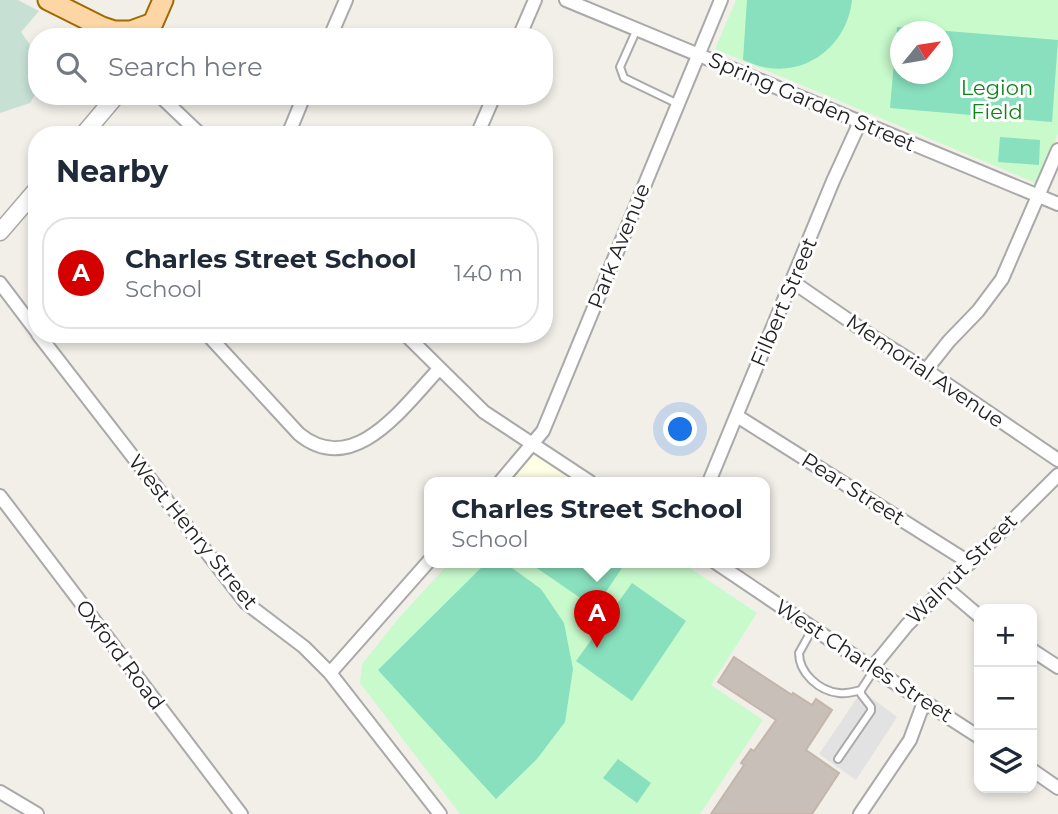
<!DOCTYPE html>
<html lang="en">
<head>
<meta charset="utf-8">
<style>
	body { margin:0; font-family:Montserrat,sans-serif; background:#f2f2f3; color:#1f2937 }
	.controls { position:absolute; right:21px; bottom:21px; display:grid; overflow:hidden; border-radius:14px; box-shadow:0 4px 10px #0003 }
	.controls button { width:63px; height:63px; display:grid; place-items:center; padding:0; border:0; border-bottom:2px solid #e0e1e3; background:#fff; color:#1f2937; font:35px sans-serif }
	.compass { position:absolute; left:890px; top:21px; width:63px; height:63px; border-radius:50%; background:#fff; box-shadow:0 4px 10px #0003; rotate:60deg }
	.you { position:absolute; left:681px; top:430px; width:24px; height:24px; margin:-18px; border:5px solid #fff; border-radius:50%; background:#1a73e8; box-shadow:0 0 0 10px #1a73e833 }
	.badge { display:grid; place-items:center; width:46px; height:46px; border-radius:50%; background:#d40000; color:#fff; font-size:23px; font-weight:700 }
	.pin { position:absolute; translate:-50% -58px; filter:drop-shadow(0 2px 4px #0008) }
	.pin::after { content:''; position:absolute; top:37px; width:24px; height:21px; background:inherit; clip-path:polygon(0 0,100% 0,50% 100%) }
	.popup { position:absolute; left:424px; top:477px; width:346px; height:91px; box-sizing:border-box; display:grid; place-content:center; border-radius:14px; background:#fff; filter:drop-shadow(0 2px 5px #0005); font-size:23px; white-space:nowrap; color:#747a83 }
	.popup b { font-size:26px; color:#1f2937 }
	.popup::after { content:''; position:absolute; left:50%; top:100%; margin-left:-14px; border:14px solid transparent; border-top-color:#fff }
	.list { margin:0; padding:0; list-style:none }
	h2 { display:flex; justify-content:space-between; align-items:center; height:91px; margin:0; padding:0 28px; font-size:30px }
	h2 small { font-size:23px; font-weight:400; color:#747a83 }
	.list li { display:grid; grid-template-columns:46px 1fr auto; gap:21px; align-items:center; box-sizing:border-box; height:112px; margin:0 14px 14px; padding:0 14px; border:2px solid #e0e1e3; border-radius:28px }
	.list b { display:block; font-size:26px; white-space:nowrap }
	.list p { margin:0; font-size:23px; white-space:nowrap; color:#747a83 }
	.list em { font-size:23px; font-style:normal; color:#747a83 }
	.icon { flex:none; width:38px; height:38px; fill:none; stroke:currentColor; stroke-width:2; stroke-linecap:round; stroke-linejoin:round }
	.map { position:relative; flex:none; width:1058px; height:814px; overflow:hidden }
	.search { position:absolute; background:#fff; box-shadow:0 4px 10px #0003; left:28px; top:28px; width:525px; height:77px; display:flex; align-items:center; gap:18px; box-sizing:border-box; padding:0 24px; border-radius:28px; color:#747a83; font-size:26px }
	.panel { position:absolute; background:#fff; box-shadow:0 4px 10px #0003; left:28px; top:126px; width:525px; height:217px; border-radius:28px }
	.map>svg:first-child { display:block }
	.education { fill:#ffffe5 }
	.wetland { fill:#c6e0d4 }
	.park { fill:#c8facc; fill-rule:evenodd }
	.pitch { fill:#88e0be; fill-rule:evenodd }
	.parking { fill:#e2e2e2 }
	.building { fill:#c7bfb8; stroke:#c4b6ab; stroke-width:2 }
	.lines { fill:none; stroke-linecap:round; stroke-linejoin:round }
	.service-casing { stroke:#a9a9a9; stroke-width:10 }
	.minor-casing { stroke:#a9a9a9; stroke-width:16 }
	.tertiary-casing { stroke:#a9a9a9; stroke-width:19 }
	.primary-casing { stroke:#a06b00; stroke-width:23 }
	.service { stroke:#fff; stroke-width:6 }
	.minor { stroke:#fff; stroke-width:12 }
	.tertiary { stroke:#fff; stroke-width:16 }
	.primary { stroke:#fcd6a4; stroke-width:19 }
	.labels { text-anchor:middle; stroke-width:6; stroke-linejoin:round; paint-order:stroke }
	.park-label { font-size:21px; fill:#0c8416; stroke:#fff }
	.street-label { font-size:21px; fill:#222; stroke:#fff }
</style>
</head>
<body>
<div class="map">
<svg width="1058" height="814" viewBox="0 0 1058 814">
	<rect width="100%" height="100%" fill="#f2efe9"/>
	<!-- education -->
	<path class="education" d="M532,446L590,482H500Z"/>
	<!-- wetland -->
	<path class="wetland" d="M0,0H18L39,11L21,32L37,55V91L30,103L0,113Z"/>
	<!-- park -->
	<path class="park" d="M736,0H1058V134L1036,183L715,49ZM900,32H942V74H900Z
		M450,562H681L757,613L711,685L763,720L700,814H460L360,683L362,664L398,619Z"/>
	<!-- pitch -->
	<path class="pitch" d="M747,0H852C848,42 811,74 769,68C760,67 751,63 743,60Z
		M897,27L1058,40L1052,122L890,108ZM900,32H942V74H900Z
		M1000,137L1040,140L1039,165L998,162Z
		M487,562H504L541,589L564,623L573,669L565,722L537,759L496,799L378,670Z
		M528,562H626L595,608Z
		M632,583L686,621L632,701L576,661Z
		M618,759L651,783L637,803L603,778Z"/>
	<!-- parking -->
	<path class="parking" d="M869,696L897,717L856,780L819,754L857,698Z"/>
	<!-- building -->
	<path class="building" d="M734,657L792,695L793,693L812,705L816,699L832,710L806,750L839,773L812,814H711L744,765L741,763L751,749L754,751L776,720L718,682Z"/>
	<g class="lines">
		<!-- service casing -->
		<g class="service-casing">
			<path id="service" d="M637,29L620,67L624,78L678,104
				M813,628L799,653C799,673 819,691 839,693C846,694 854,692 861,690
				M838,759L871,711V707L861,694V690L874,670"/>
		</g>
		<!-- minor casing -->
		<g class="minor-casing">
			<path id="minor" d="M566,0L1058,204
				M330,37L346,0
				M519,37L535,0
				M160,96L201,135
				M288,135L304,96
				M477,135L494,96
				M793,282L870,335L926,370L1058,460
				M0,283L37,332
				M38,334L246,603L304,647L330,673L440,814
				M207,334L299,434C354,479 404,406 439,369
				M405,334L484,412L590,482
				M926,370L949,341L978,311L1002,279L1058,150
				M737,416L970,563
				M500,482L543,431L721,0
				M709,482L833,181L860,122
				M0,496L241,814
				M715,562L875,670L979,737
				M945,587L979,616
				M1032,650L1058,667
				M872,668L907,625L1058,475
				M330,673L429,561
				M1032,770L1058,788
				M0,792L37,814
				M860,814L910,740L924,702"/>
		</g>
		<!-- tertiary casing -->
		<g class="tertiary-casing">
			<path id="tertiary" d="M83,135L116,96
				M0,232L37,189"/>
		</g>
		<!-- primary casing -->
		<g class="primary-casing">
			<path id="primary" d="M48,0L102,27L114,31H131L153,23L163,0"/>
		</g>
		<!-- service -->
		<use href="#service" class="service"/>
		<!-- minor -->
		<use href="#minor" class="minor"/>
		<!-- tertiary -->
		<use href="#tertiary" class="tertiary"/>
		<!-- primary -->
		<use href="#primary" class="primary"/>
	</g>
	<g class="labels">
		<!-- park labels -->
		<g class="park-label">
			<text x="997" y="95">Legion<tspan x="997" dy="24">Field</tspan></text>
		</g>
		<!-- street labels -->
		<g class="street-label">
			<text transform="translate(812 102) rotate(23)" y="7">Spring Garden Street</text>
			<text transform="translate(619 246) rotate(-68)" y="7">Park Avenue</text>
			<text transform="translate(784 302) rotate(-67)" y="7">Filbert Street</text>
			<text transform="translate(925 371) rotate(34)" y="7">Memorial Avenue</text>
			<text transform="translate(853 489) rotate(32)" y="7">Pear Street</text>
			<text transform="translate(193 532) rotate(51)" y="7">West Henry Street</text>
			<text transform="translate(962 569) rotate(-45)" y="7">Walnut Street</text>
			<text transform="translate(120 655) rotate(53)" y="7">Oxford Road</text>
			<text transform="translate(864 661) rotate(33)" y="7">West Charles Street</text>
		</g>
	</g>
</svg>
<div class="controls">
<button>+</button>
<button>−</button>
<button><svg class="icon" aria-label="layers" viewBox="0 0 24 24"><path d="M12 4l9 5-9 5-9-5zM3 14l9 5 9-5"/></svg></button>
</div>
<svg class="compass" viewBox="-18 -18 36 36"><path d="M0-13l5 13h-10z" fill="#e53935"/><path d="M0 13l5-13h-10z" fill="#747a83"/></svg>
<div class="you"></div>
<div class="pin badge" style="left:597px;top:648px">A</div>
<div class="popup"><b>Charles Street School</b>School</div>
<div class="search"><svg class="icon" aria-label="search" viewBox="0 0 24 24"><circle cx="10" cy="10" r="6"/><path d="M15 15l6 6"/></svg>Search here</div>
<section class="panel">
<h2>Nearby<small></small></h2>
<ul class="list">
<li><span class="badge">A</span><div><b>Charles Street School</b><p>School</p></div><em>140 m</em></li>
</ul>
</section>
</div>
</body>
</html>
